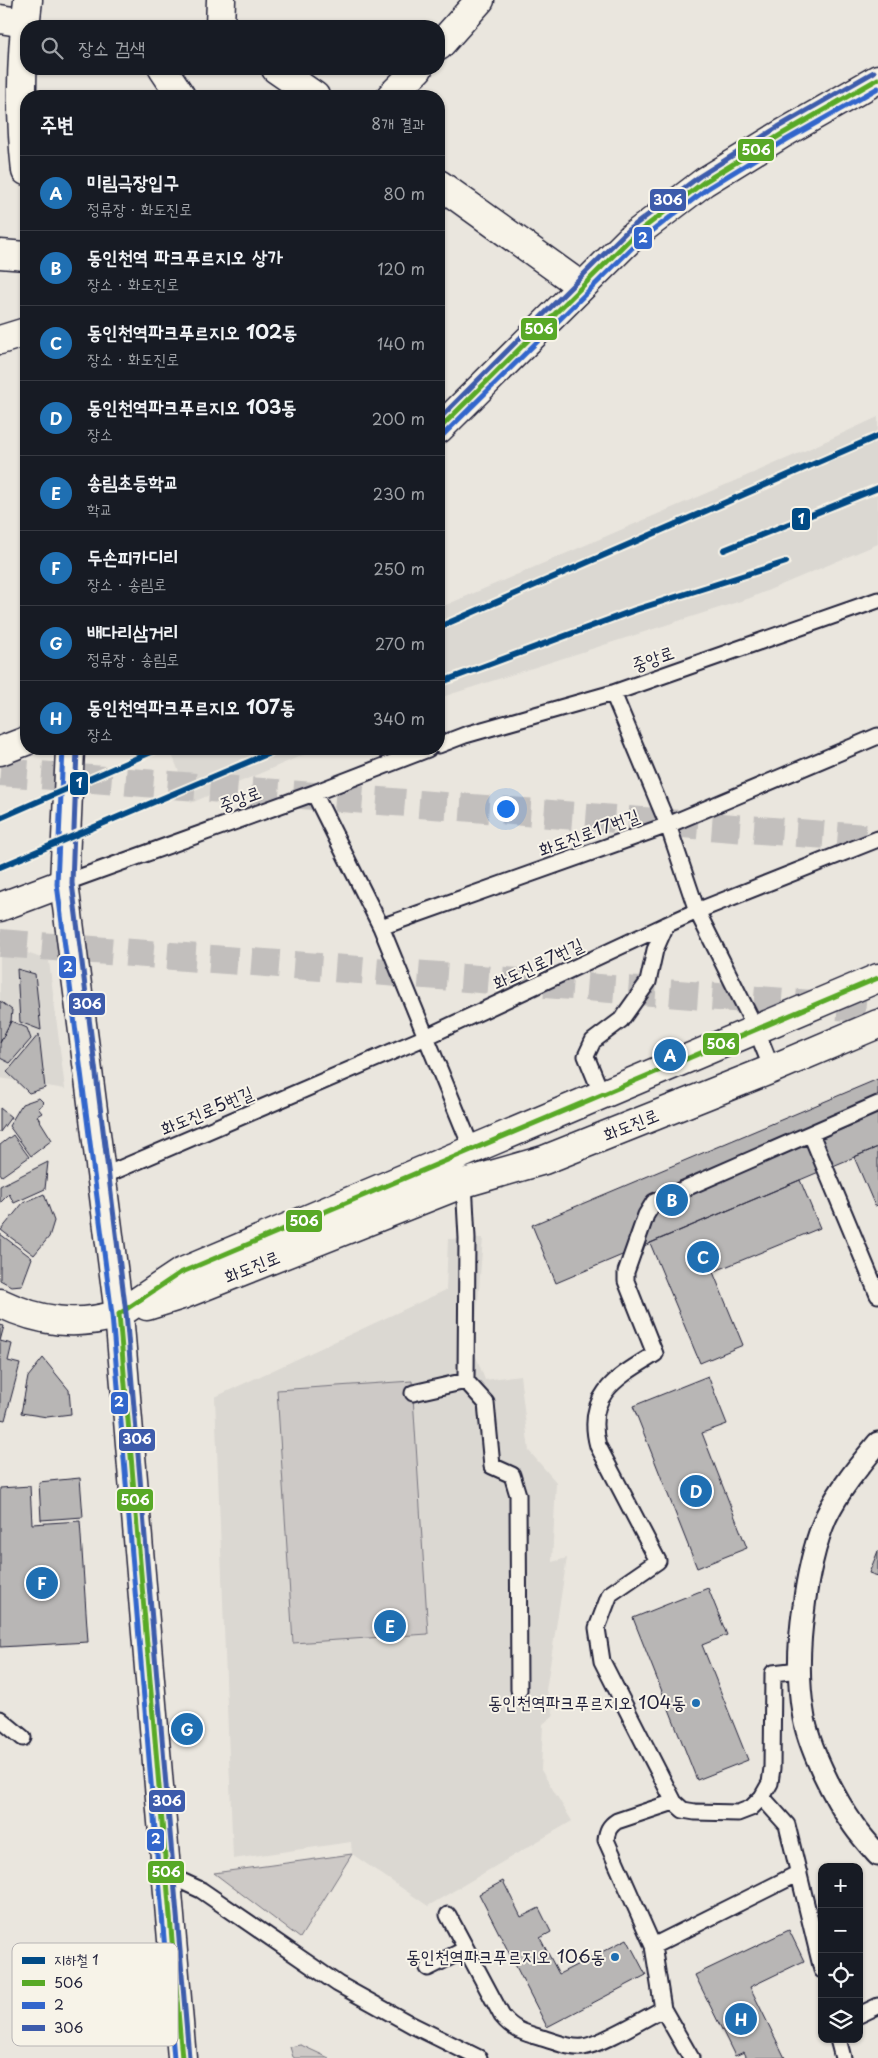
<!DOCTYPE html>
<html lang="ko">
<head>
<meta charset="utf-8">
<style>
	body { margin:0; font-family:"Playpen Sans","Poor Story",sans-serif; background:#20242c; color:#f1f3f6 }
	.controls { position:absolute; right:15px; bottom:15px; display:grid; overflow:hidden; border-radius:10px; box-shadow:0 1px 4px #0004 }
	.controls button { width:45px; height:45px; display:grid; place-items:center; padding:0; border:0; border-bottom:1px solid #363941; background:#171b24; color:#f1f3f6; font:25px sans-serif }
	.you { position:absolute; left:505px; top:808px; width:18px; height:18px; margin:-12px; border:4px solid #fff; border-radius:50%; background:#1a73e8; box-shadow:0 0 0 8px #1a73e833 }
	.badge { display:grid; place-items:center; width:32px; height:32px; border-radius:50%; background:#1f6fb2; color:#fff; font-size:16px; font-weight:700 }
	.pin { position:absolute; translate:-50% -50%; border:2px solid #fff; box-shadow:0 1px 5px #0006 }
	.list { margin:0; padding:0; list-style:none }
	h2 { display:flex; justify-content:space-between; align-items:center; height:65px; margin:0; padding:0 20px; font-size:21px }
	h2 small { font-size:16px; font-weight:400; color:#9ea1a6 }
	.list li { display:grid; grid-template-columns:32px 1fr auto; gap:15px; align-items:center; box-sizing:border-box; height:75px; padding:0 20px; border-top:1px solid #363941 }
	.list b { display:block; font-size:19px; white-space:nowrap }
	.list p { margin:0; font-size:16px; white-space:nowrap; color:#9ea1a6 }
	.list em { font-size:16px; font-style:normal; color:#9ea1a6 }
	.icon { flex:none; width:28px; height:28px; fill:none; stroke:currentColor; stroke-width:2; stroke-linecap:round; stroke-linejoin:round }
	.map { position:relative; flex:none; width:878px; height:2058px; overflow:hidden }
	.search { position:absolute; background:#171b24; box-shadow:0 1px 4px #0004; left:20px; top:20px; width:425px; height:55px; display:flex; align-items:center; gap:12px; box-sizing:border-box; padding:0 18px; border-radius:20px; color:#9ea1a6; font-size:19px }
	.panel { position:absolute; background:#171b24; box-shadow:0 1px 4px #0004; left:20px; top:90px; width:425px; height:665px; border-radius:20px }
	.map>svg:first-child { display:block }
	.built { fill:#dbd8d2 }
	.green { fill:#cdc9c6; stroke:#787680 }
	.building { fill:#b8b6b5; stroke:#22223b }
	.lines { fill:none; stroke-linecap:round; stroke-linejoin:round }
	.motorway-tunnel { stroke:#c2bfbd; stroke-width:28; stroke-dasharray:28 14; stroke-linecap:butt }
	.service-casing { stroke:#22223b; stroke-width:19 }
	.pedestrian-casing { stroke:#22223b; stroke-width:25 }
	.minor-casing { stroke:#22223b; stroke-width:31 }
	.tertiary-casing { stroke:#22223b; stroke-width:31 }
	.secondary-casing { stroke:#22223b; stroke-width:31 }
	.service { stroke:#f7f3e8; stroke-width:15 }
	.pedestrian { stroke:#f7f3e8; stroke-width:21 }
	.minor { stroke:#f7f3e8; stroke-width:28 }
	.tertiary { stroke:#f7f3e8; stroke-width:28 }
	.secondary { stroke:#f7f3e8; stroke-width:28 }
	.bus-1-casing { stroke:#f7f3e8; stroke-width:9 }
	.bus-2-casing { stroke:#f7f3e8; stroke-width:9 }
	.bus-3-casing { stroke:#f7f3e8; stroke-width:9 }
	.bus-1 { stroke:#58a926; stroke-width:5 }
	.bus-2 { stroke:#36c; stroke-width:5 }
	.bus-3 { stroke:#3d5bab; stroke-width:5 }
	.metro-1-casing { stroke:#f7f3e8; stroke-width:10 }
	.metro-1 { stroke:#004a85; stroke-width:6 }
	.poi-dot { fill:#1f6fb2; stroke:#f7f3e8; stroke-width:2 }
	.labels { text-anchor:middle; stroke-width:4; stroke-linejoin:round; paint-order:stroke }
	.street-label { font-size:18px; fill:#22223b; stroke:#f7f3e8 }
	.poi-label { font-size:18px; fill:#22223b; stroke:#f7f3e8; text-anchor:end }
	.key { fill:#f7f3e8; stroke:#b7b4b4; stroke-width:1 }
	.key-label { font-size:14px; fill:#22223b }
	.line-badge { stroke:#f7f3e8; stroke-width:2 }
	.badge-label { font-size:14px; text-anchor:middle; font-weight:bold; fill:#fff }
</style>
</head>
<body>
<div class="map">
<svg width="878" height="2058" viewBox="0 0 878 2058">
	<rect width="100%" height="100%" fill="#eae6de"/>
	<filter id="ink" filterUnits="userSpaceOnUse"><feTurbulence type="fractalNoise" baseFrequency=".02" numOctaves="2"/><feDisplacementMap in="SourceGraphic" scale="10" xChannelSelector="R" yChannelSelector="G"/><feConvolveMatrix kernelMatrix="1 2 1 2 8 2 1 2 1" color-interpolation-filters="sRGB"/></filter>
	<g filter="url(#ink)">
		<!-- built -->
		<path class="built" d="M878,417V544L750,598L439,698V608L802,452Z
			M170,749H317L191,803Z
			M0,943L49,961L65,1089L0,1078Z
			M483,1238L474,1351L485,1380L520,1375L529,1451L556,1482L552,1562L567,1558L546,1690L554,1715L543,1724L541,1770L572,1821L428,1906L352,1854L351,1842L233,1859L215,1397L446,1290L448,1239Z"/>
		<!-- green -->
		<path class="green" d="M412,1381L428,1634L293,1643L277,1390Z
			M352,1854L300,1938L214,1873Z
			M300,2045H301L329,2058H295L293,2057L290,2047Z"/>
		<!-- building -->
		<path class="building" d="M17,969L35,974L41,1030L20,1022Z
			M0,1001L12,1010L11,1021L0,1043Z
			M11,1021L27,1028L31,1039L10,1063L0,1058V1043Z
			M39,1034L45,1088L29,1093L7,1072Z
			M878,1079V1147L556,1283L532,1225Z
			M39,1098L44,1103L38,1108L42,1113L37,1116L52,1140L31,1156L9,1126L22,1104Z
			M0,1108L11,1117L0,1132Z
			M13,1135L29,1157L2,1176L0,1173V1145Z
			M878,1147V1205L875,1206L854,1157Z
			M48,1162L45,1189L14,1203L9,1194L0,1203V1186Z
			M800,1180L820,1228L713,1272L743,1345L700,1363L650,1243Z
			M44,1194L54,1221L49,1237L34,1255L1,1230L23,1203Z
			M0,1234L32,1258L22,1285L11,1286L0,1280Z
			M0,1325L4,1326L0,1341L12,1344L8,1361L20,1364L5,1420L0,1419Z
			M43,1358L69,1390L71,1414L47,1417L21,1413L28,1377Z
			M708,1376L727,1424L702,1433L747,1548L697,1568L633,1406Z
			M80,1478L83,1517L41,1520L39,1482Z
			M30,1486L32,1524L80,1521L88,1642L0,1647V1488Z
			M878,1551V1576L869,1573Z
			M708,1588L727,1635L702,1645L748,1760L697,1780L633,1618Z
			M503,1881L521,1917L539,1908L551,1932L540,1938L559,1974L627,1939L646,1975L547,2027L479,1894Z
			M789,1930L804,1961L750,1987L785,2058H747L744,2052L735,2056L695,1975Z"/>
		<g class="lines">
			<!-- motorway-tunnel -->
			<path class="motorway-tunnel" d="M0,772L878,839
				M0,943L878,1009"/>
			<!-- service casing -->
			<g class="service-casing">
				<path id="service" d="M613,693L668,825L697,911L756,1029L772,1069
					M439,745L465,735L613,693L878,600
					M314,793L381,927L472,1149
					M64,883L314,793L428,749
					M381,927L668,825L878,736
					M602,1095L586,1056L593,1041L621,1020L648,982L655,950L666,925L697,911L878,839
					M811,1134L878,1295
					M103,1176L426,1037L666,925
					M464,1183L467,1238L466,1381L486,1403L492,1466L512,1475L518,1495L519,1690
					M413,1393L466,1381
					M799,1670L773,1673L772,1768L770,1783L762,1797L751,1808L738,1813L695,1812L683,1810L674,1802L602,1661L597,1628L610,1594L658,1561L598,1446C584,1394 618,1377 655,1354L626,1281V1272L646,1215L654,1202L878,1104
					M0,1719L23,1738
					M762,1797L787,1825L822,1970
					M674,1802L617,1821C609,1826 607,1831 606,1840L653,1946L663,2009L691,2058
					M166,1874L201,1890L338,1984L412,2025L479,2058
					M448,1915L502,2016C513,2030 525,2033 542,2038C554,2041 570,2049 583,2047C603,2044 643,2019 663,2009
					M653,1946L799,1873
					M428,1968L466,1949
					M859,2015L878,2006
					M838,2039L843,2058"/>
			</g>
			<!-- pedestrian casing -->
			<g class="pedestrian-casing">
				<path id="pedestrian" d="M878,1443C859,1466 839,1490 826,1517C815,1542 807,1579 804,1606C799,1641 797,1677 803,1712C807,1745 834,1798 854,1826C861,1836 870,1846 878,1855"/>
			</g>
			<!-- minor casing -->
			<g class="minor-casing">
				<path id="minor" d="M0,19L25,23
					M220,26L221,0
					M439,46L480,0
					M163,69L181,96
					M276,69L315,96
					M391,96L418,69
					M439,184L581,286
					M0,254L26,256
					M0,340L26,332
					M0,1303C40,1322 77,1327 119,1314"/>
			</g>
			<!-- tertiary casing -->
			<g class="tertiary-casing">
				<path id="tertiary" d="M26,171C20,116 21,55 28,0
					M0,907L64,883
					M147,1306L182,1295L464,1183L544,1160L772,1069L878,1024
					M119,1314L180,1273L878,978"/>
			</g>
			<!-- secondary casing -->
			<g class="secondary-casing">
				<path id="secondary" d="M439,429L633,236L704,182L782,134L878,79
					M70,749L64,883L119,1314L182,2058
					M0,751L26,741"/>
			</g>
			<!-- service -->
			<use href="#service" class="service"/>
			<!-- pedestrian -->
			<use href="#pedestrian" class="pedestrian"/>
			<!-- minor -->
			<use href="#minor" class="minor"/>
			<!-- tertiary -->
			<use href="#tertiary" class="tertiary"/>
			<!-- secondary -->
			<use href="#secondary" class="secondary"/>
			<!-- bus-1 casing -->
			<g class="bus-1-casing">
				<path id="bus-1" d="M439,429L633,236L704,182L782,134L878,79
					M119,1314L180,1273L878,978
					M119,1314L182,2058"/>
			</g>
			<!-- bus-2 casing -->
			<g class="bus-2-casing">
				<path id="bus-2" d="M444,434L638,242L708,188L786,140L878,88
					M63,749L57,884L112,1315L174,2058"/>
			</g>
			<!-- bus-3 casing -->
			<g class="bus-3-casing">
				<path id="bus-3" d="M439,419L628,230L700,176L778,127L874,72
					M77,749L72,883L126,1313L189,2057"/>
			</g>
			<!-- bus-1 -->
			<use href="#bus-1" class="bus-1"/>
			<!-- bus-2 -->
			<use href="#bus-2" class="bus-2"/>
			<!-- bus-3 -->
			<use href="#bus-3" class="bus-3"/>
			<!-- metro-1 casing -->
			<g class="metro-1-casing">
				<path id="metro-1" d="M724,550L878,488
					M439,627L878,436
					M439,683L635,610L786,562
					M0,818L158,749
					M0,867L279,749"/>
			</g>
			<!-- metro-1 -->
			<use href="#metro-1" class="metro-1"/>
		</g>
	</g>
	<!-- markers -->
	<g class="poi-dot">
		<circle cx="696" cy="1703" r="5"/>
		<circle cx="615" cy="1957" r="5"/>
	</g>
	<g class="labels">
		<!-- street labels -->
		<g class="street-label">
			<text transform="translate(653 659) rotate(-19)" y="6">중앙로</text>
			<text transform="translate(240 799) rotate(-20)" y="6">중앙로</text>
			<text transform="translate(589 833) rotate(-20)" y="6">화도진로17번길</text>
			<text transform="translate(538 964) rotate(-25)" y="6">화도진로7번길</text>
			<text transform="translate(207 1111) rotate(-23)" y="6">화도진로5번길</text>
			<text transform="translate(631 1125) rotate(-22)" y="6">화도진로</text>
			<text transform="translate(252 1267) rotate(-22)" y="6">화도진로</text>
		</g>
		<!-- poi labels -->
		<g class="poi-label">
			<text x="686" y="1709">동인천역파크푸르지오 104동</text>
			<text x="605" y="1963">동인천역파크푸르지오 106동</text>
		</g>
	</g>
	<!-- legend -->
	<rect x="12" y="1943" width="166" height="103" rx="8" class="key"/>
	<rect x="22" y="1957" width="23" height="7" fill="#004a85"/>
	<rect x="22" y="1980" width="23" height="6" fill="#58a926"/>
	<rect x="22" y="2002" width="23" height="7" fill="#36c"/>
	<rect x="22" y="2025" width="23" height="6" fill="#3d5bab"/>
	<g class="key-label">
		<text x="54" y="1965">지하철 1</text>
		<text x="54" y="1988">506</text>
		<text x="54" y="2010">2</text>
		<text x="54" y="2033">306</text>
	</g>
	<g class="line-badge">
		<rect x="737" y="138" width="38" height="24" rx="5" fill="#58a926"/>
		<rect x="649" y="188" width="38" height="24" rx="5" fill="#3d5bab"/>
		<rect x="633" y="226" width="20" height="24" rx="5" fill="#36c"/>
		<rect x="520" y="317" width="38" height="24" rx="5" fill="#58a926"/>
		<rect x="791" y="507" width="20" height="24" rx="5" fill="#004a85"/>
		<rect x="69" y="771" width="20" height="25" rx="5" fill="#004a85"/>
		<rect x="58" y="955" width="19" height="24" rx="5" fill="#36c"/>
		<rect x="68" y="992" width="38" height="24" rx="5" fill="#3d5bab"/>
		<rect x="702" y="1032" width="38" height="24" rx="5" fill="#58a926"/>
		<rect x="285" y="1209" width="38" height="24" rx="5" fill="#58a926"/>
		<rect x="110" y="1391" width="19" height="24" rx="5" fill="#36c"/>
		<rect x="118" y="1428" width="38" height="24" rx="5" fill="#3d5bab"/>
		<rect x="116" y="1488" width="38" height="24" rx="5" fill="#58a926"/>
		<rect x="148" y="1789" width="38" height="24" rx="5" fill="#3d5bab"/>
		<rect x="146" y="1828" width="19" height="24" rx="5" fill="#36c"/>
		<rect x="147" y="1860" width="38" height="24" rx="5" fill="#58a926"/>
	</g>
	<g class="badge-label">
		<text x="756" y="155">506</text>
		<text x="668" y="205">306</text>
		<text x="643" y="243">2</text>
		<text x="539" y="334">506</text>
		<text x="801" y="524">1</text>
		<text x="79" y="788">1</text>
		<text x="68" y="972">2</text>
		<text x="87" y="1009">306</text>
		<text x="721" y="1049">506</text>
		<text x="304" y="1226">506</text>
		<text x="119" y="1407">2</text>
		<text x="137" y="1444">306</text>
		<text x="135" y="1505">506</text>
		<text x="167" y="1806">306</text>
		<text x="156" y="1844">2</text>
		<text x="166" y="1877">506</text>
	</g>
</svg>
<div class="controls">
<button>+</button>
<button>−</button>
<button><svg class="icon" aria-label="locate" viewBox="0 0 24 24"><circle cx="12" cy="12" r="6"/><path d="M12 2v4M12 18v4M2 12h4M18 12h4"/></svg></button>
<button><svg class="icon" aria-label="layers" viewBox="0 0 24 24"><path d="M12 4l9 5-9 5-9-5zM3 14l9 5 9-5"/></svg></button>
</div>
<div class="you"></div>
<div class="pin badge" style="left:670px;top:1055px">A</div>
<div class="pin badge" style="left:672px;top:1200px">B</div>
<div class="pin badge" style="left:703px;top:1257px">C</div>
<div class="pin badge" style="left:696px;top:1491px">D</div>
<div class="pin badge" style="left:390px;top:1626px">E</div>
<div class="pin badge" style="left:42px;top:1583px">F</div>
<div class="pin badge" style="left:187px;top:1729px">G</div>
<div class="pin badge" style="left:741px;top:2019px">H</div>
<div class="search"><svg class="icon" aria-label="search" viewBox="0 0 24 24"><circle cx="10" cy="10" r="6"/><path d="M15 15l6 6"/></svg>장소 검색</div>
<section class="panel">
<h2>주변<small>8개 결과</small></h2>
<ul class="list">
<li><span class="badge">A</span><div><b>미림극장입구</b><p>정류장 · 화도진로</p></div><em>80 m</em></li>
<li><span class="badge">B</span><div><b>동인천역 파크푸르지오 상가</b><p>장소 · 화도진로</p></div><em>120 m</em></li>
<li><span class="badge">C</span><div><b>동인천역파크푸르지오 102동</b><p>장소 · 화도진로</p></div><em>140 m</em></li>
<li><span class="badge">D</span><div><b>동인천역파크푸르지오 103동</b><p>장소</p></div><em>200 m</em></li>
<li><span class="badge">E</span><div><b>송림초등학교</b><p>학교</p></div><em>230 m</em></li>
<li><span class="badge">F</span><div><b>두손피카디리</b><p>장소 · 송림로</p></div><em>250 m</em></li>
<li><span class="badge">G</span><div><b>배다리삼거리</b><p>정류장 · 송림로</p></div><em>270 m</em></li>
<li><span class="badge">H</span><div><b>동인천역파크푸르지오 107동</b><p>장소</p></div><em>340 m</em></li>
</ul>
</section>
</div>
</body>
</html>
